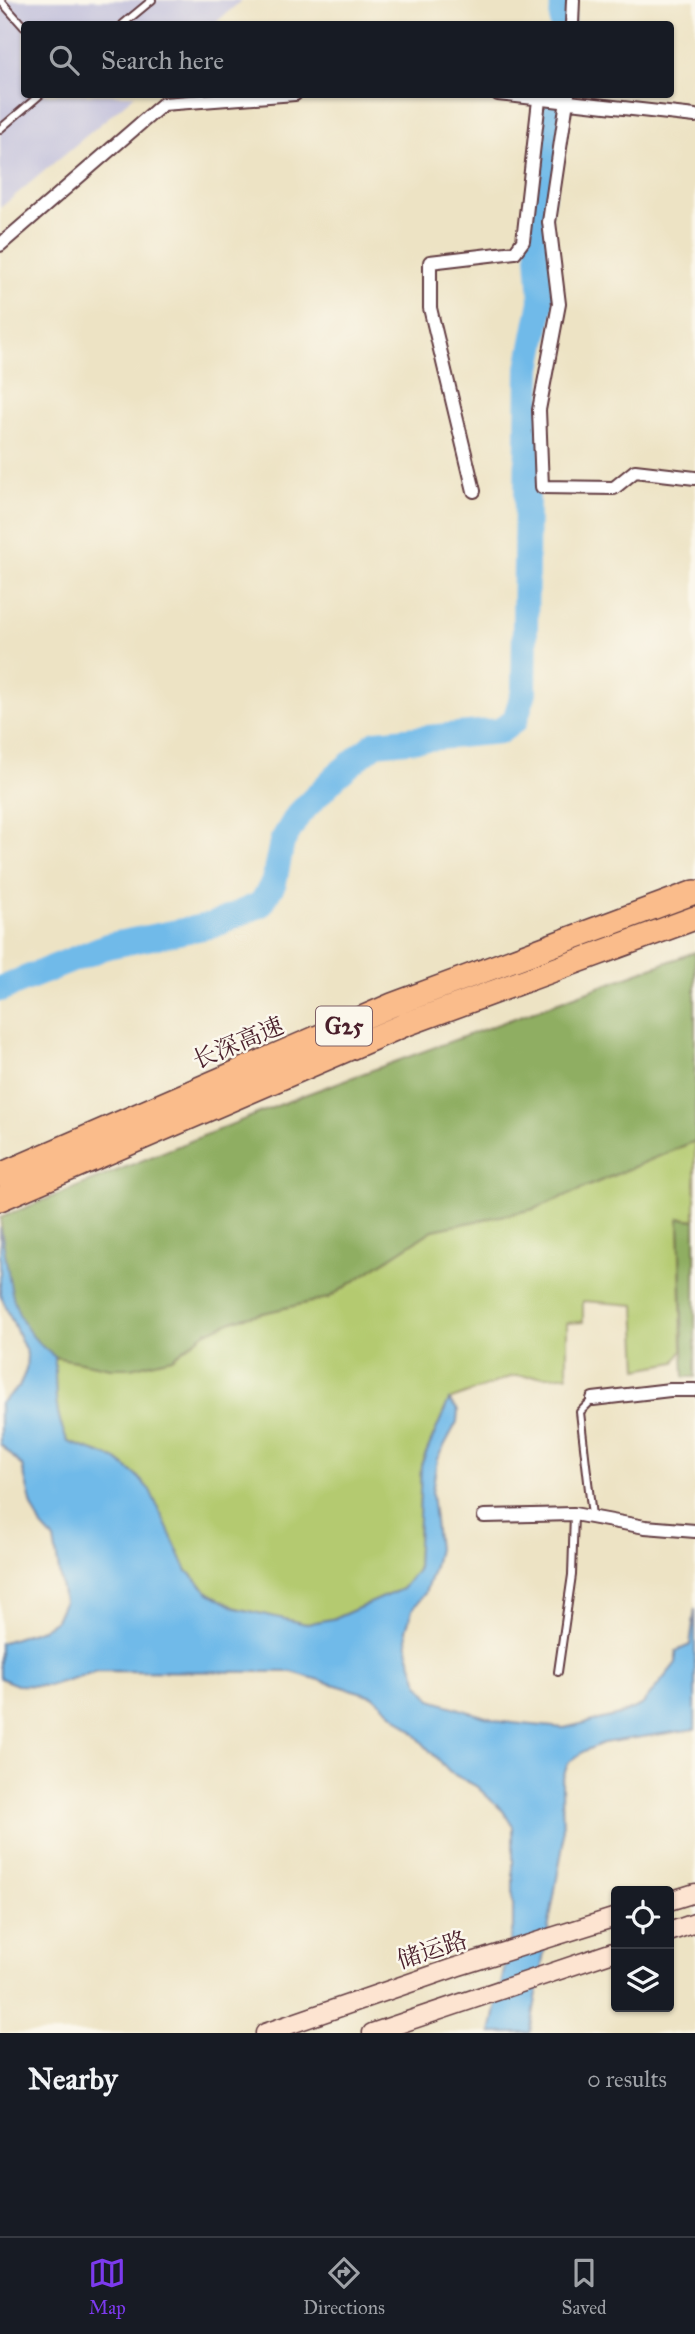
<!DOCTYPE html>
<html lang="en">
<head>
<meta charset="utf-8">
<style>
	body { margin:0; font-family:"IM FELL Great Primer","Noto Serif SC",serif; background:#20242c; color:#f1f3f6 }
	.controls { position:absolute; right:21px; bottom:21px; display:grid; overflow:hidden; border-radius:7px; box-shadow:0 2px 5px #0004 }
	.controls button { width:63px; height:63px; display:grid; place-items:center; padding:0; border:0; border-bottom:2px solid #363941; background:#171b24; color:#f1f3f6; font:35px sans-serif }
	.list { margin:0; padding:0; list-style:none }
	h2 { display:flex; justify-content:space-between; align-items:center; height:91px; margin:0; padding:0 28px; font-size:30px }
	h2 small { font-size:23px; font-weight:400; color:#9ea1a6 }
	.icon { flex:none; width:38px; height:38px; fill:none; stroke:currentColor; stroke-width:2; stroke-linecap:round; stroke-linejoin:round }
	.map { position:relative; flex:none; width:695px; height:2033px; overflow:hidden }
	.search { position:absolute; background:#171b24; box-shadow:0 2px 5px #0004; left:21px; right:21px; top:21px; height:77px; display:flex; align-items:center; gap:18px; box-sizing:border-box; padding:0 24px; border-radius:7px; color:#9ea1a6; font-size:26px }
	.sheet { height:203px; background:#171b24 }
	nav { display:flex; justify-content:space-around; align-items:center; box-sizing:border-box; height:98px; border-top:2px solid #363941; background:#171b24; font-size:19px; color:#9ea1a6 }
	nav a { display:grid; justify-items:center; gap:4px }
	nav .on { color:#7c3aed }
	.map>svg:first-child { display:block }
	.industrial { fill:#c3c1db }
	.green { fill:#b4ca6f; stroke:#7f744d; stroke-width:2 }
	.forest { fill:#8fae62; stroke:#6c6646; stroke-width:2 }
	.water { fill:#70bae9; stroke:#5d6c8a; stroke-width:2 }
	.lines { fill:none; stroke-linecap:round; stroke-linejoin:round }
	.river { stroke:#70bae9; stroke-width:26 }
	.service-casing { stroke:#623c42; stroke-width:10 }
	.minor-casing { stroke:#623c42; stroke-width:16 }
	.secondary-casing { stroke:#623c42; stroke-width:21 }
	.motorway-casing { stroke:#623c42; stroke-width:26 }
	.service { stroke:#fff; stroke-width:6 }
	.minor { stroke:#fff; stroke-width:12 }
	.secondary { stroke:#fde4d1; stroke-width:18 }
	.motorway { stroke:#fabc8b; stroke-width:23 }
	.labels { text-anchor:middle; stroke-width:5; stroke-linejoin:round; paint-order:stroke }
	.shield { fill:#fbf7ec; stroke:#7f6065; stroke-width:2 }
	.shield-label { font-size:23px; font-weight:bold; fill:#4a1f2b }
	.street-label { font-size:24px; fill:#4a1f2b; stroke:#fbf7ec }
</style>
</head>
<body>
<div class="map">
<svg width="695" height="2033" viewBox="0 0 695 2033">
	<rect width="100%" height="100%" fill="#fbf7ec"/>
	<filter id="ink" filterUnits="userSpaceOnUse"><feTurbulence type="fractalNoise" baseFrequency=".0143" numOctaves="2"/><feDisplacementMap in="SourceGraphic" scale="14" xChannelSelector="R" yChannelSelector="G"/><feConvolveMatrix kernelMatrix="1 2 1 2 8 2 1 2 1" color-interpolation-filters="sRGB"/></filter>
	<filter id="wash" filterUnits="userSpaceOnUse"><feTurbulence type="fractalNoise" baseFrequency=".00686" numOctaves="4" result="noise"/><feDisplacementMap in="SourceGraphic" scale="28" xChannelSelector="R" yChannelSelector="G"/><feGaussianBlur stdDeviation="1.57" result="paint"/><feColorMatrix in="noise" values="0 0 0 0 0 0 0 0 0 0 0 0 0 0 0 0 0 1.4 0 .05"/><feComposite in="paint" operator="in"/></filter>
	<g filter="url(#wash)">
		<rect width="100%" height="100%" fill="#ede3c4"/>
		<!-- industrial -->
		<path class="industrial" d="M0,0H242L214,24H24V94L135,95L0,208Z"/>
		<!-- green -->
		<path class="green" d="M695,1141V1220L679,1218L682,1351L675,1362L638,1369L635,1305L583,1301V1322L567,1323V1376H513L449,1400L421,1465L417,1570L402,1589L336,1618L306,1624L236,1608L209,1593L187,1571L136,1475L114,1458L68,1442C54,1415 55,1388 55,1357L111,1368L172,1358L206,1332L237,1319L328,1298L433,1230L534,1209Z"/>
		<!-- forest -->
		<path class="forest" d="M695,952V1141L534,1209L433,1230L328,1298L237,1319L206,1332L172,1358L131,1368H111L55,1357L38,1345L23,1326L10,1298L0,1218L304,1095Z
			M679,1218L695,1220V1377H684Z"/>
		<!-- water -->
		<path class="water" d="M0,1228C13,1282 5,1320 55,1357C55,1388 54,1414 68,1442L114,1458L136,1475L150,1490L187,1571L209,1593L236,1608L306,1624L336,1618L402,1589L417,1570L421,1465L449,1400L458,1410L457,1422L437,1459L432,1493L438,1549L433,1570L425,1593L412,1610L406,1630L409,1655L418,1682L431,1700L502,1722L564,1728L619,1715L642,1705L676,1663V1651L690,1645L695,1608V1729L603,1743L584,1751L568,1763L562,1781L563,1844L530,2033H491L513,1927V1827L503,1811L476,1786L449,1772L411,1730L373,1696L292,1672L97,1671L48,1686L17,1685L0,1678V1643L42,1629L56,1620L64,1602L54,1540L42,1527L32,1506L22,1466L0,1444V1403L19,1387L26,1370L27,1354L0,1294Z"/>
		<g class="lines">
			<!-- river -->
			<path class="river" d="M562,24L563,0
				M0,989L107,946L213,925L261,904L274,882L282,842L298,815L336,776L376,743L500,731L515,720L524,692L529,368L542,301L537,225L559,94"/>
		</g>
	</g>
	<g filter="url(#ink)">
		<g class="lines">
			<!-- service casing -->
			<g class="service-casing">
				<path id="service" d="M0,0L24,27
					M123,24L152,0
					M0,129L41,94
					M592,1516L580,1412L593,1399
					M558,1672L572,1575L574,1514"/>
			</g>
			<!-- minor casing -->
			<g class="minor-casing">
				<path id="minor" d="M572,24L573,0
					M498,94L695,116
					M568,94L549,222L559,304L539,410L542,487L614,488L635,471L695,478
					M0,245L163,104L295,94
					M474,491L430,308V262L515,252L523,241L539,100
					M593,1399L670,1390H695
					M484,1516L574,1514L645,1527L695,1531"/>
			</g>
			<!-- secondary casing -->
			<g class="secondary-casing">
				<path id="secondary" d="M669,1901L695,1893
					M669,1932L695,1923
					M265,2033L456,1967L616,1917
					M372,2033L616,1951"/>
			</g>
			<!-- motorway casing -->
			<g class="motorway-casing">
				<path id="motorway" d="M0,1175L392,1005L695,892
					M0,1199L404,1025L695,918"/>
			</g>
			<!-- service -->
			<use href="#service" class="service"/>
			<!-- minor -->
			<use href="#minor" class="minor"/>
			<!-- secondary -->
			<use href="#secondary" class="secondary"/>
			<!-- motorway -->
			<use href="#motorway" class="motorway"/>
		</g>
	</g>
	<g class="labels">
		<!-- shield labels -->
		<rect class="shield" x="316" y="1006.5" width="56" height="39" rx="5"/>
		<g class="shield-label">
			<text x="344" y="1034">G25</text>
		</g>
		<!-- street labels -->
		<g class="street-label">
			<text transform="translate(238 1043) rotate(-23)" y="8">长深高速</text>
			<text transform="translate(432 1950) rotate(-18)" y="8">储运路</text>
		</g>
	</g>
</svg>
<div class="controls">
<button><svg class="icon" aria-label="locate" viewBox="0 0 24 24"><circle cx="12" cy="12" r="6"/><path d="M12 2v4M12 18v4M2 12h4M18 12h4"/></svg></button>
<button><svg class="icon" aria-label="layers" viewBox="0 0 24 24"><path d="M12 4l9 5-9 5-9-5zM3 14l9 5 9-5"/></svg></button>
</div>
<div class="search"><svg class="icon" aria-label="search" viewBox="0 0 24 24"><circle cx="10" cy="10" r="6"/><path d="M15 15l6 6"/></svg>Search here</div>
</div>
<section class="sheet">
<h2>Nearby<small>0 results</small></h2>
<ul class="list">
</ul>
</section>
<nav>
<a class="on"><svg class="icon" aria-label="map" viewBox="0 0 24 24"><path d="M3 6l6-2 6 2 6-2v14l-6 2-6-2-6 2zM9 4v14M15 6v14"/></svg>Map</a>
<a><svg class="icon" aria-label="directions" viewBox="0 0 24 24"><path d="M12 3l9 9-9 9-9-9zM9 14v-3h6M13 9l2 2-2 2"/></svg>Directions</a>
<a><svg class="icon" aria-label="saved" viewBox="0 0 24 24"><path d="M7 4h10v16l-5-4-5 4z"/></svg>Saved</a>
</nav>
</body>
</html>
